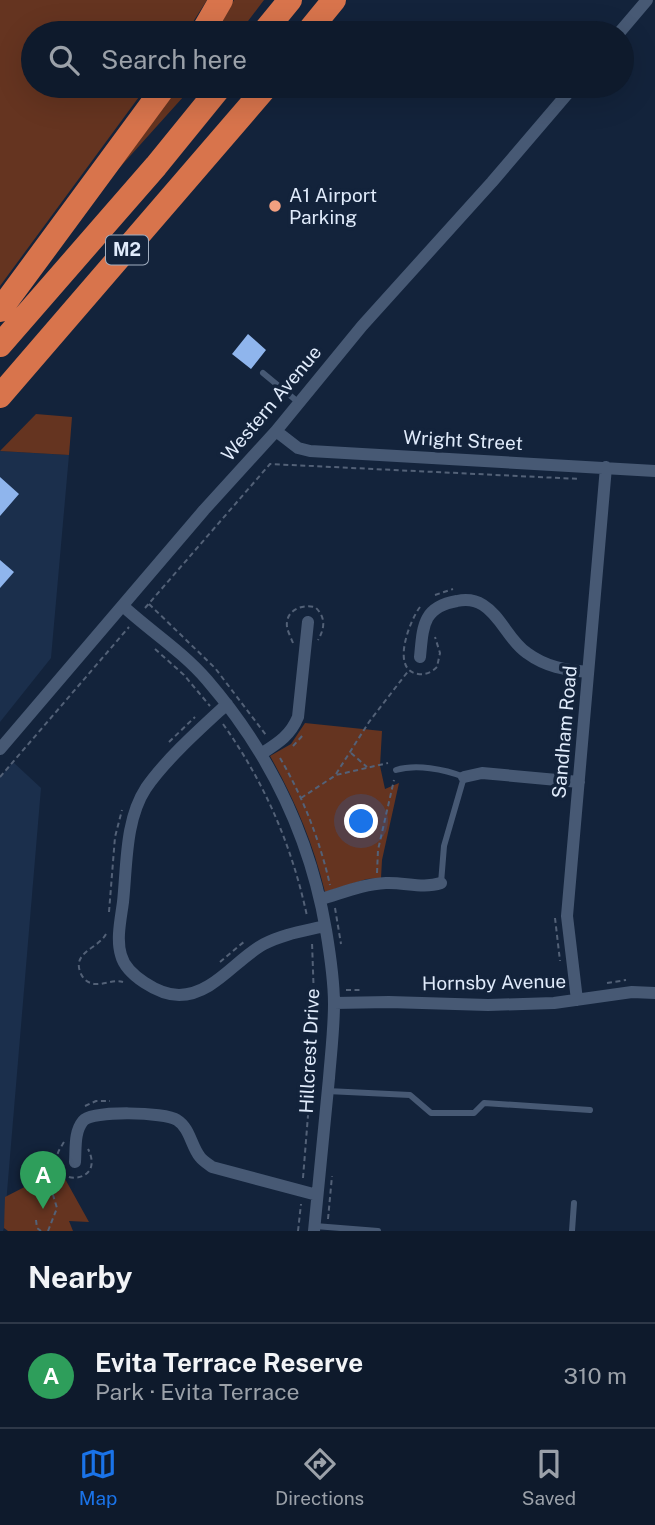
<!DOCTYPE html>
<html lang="en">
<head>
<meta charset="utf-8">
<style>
	body { margin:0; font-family:"Public Sans",sans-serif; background:#172334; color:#f1f3f6 }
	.you { position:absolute; left:362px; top:822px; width:24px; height:24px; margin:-18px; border:5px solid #fff; border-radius:50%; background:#1a73e8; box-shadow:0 0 0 10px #1a73e833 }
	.badge { display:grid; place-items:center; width:46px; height:46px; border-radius:50%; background:#1a73e8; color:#fff; font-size:23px; font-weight:700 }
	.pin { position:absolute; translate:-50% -58px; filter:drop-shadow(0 2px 4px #0008) }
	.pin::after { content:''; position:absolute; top:37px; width:24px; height:21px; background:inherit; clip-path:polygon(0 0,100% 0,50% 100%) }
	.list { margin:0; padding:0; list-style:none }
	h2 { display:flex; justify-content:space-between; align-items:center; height:91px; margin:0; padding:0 28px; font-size:30px }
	h2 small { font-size:23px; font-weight:400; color:#9ba1a9 }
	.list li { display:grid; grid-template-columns:46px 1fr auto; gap:21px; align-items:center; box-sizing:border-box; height:105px; padding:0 28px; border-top:2px solid #2e3848 }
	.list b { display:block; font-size:26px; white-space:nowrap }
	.list p { margin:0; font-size:23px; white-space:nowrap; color:#9ba1a9 }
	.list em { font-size:23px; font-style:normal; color:#9ba1a9 }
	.icon { flex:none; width:38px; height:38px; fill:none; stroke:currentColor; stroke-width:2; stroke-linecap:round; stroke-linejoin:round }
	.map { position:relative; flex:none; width:655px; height:1231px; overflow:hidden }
	.search { position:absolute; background:#0e1a2c; box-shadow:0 7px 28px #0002; left:21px; right:21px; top:21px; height:77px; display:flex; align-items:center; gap:18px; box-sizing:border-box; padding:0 24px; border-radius:38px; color:#9ba1a9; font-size:26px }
	.sheet { height:196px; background:#0e1a2c }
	nav { display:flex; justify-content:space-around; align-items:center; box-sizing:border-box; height:98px; border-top:2px solid #2e3848; background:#0e1a2c; font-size:19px; color:#9ba1a9 }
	nav a { display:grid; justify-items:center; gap:4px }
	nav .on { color:#1a73e8 }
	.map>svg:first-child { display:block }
	.built { fill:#1b2f4c }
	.green { fill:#653420 }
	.building { fill:#8fb5ed }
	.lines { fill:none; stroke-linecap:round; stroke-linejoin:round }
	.path { stroke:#536177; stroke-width:2; stroke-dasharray:5 3.5; stroke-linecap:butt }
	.lane { stroke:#475974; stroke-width:6 }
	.street { stroke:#475974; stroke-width:12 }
	.highway { stroke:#d8744c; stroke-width:24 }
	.poi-dot { fill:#f2a080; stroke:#13233b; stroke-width:2.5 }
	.labels { text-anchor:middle; stroke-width:7; stroke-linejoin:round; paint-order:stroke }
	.shield { fill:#13233b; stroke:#a2afc1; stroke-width:2 }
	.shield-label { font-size:18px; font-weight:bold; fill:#e0ebfb }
	.poi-label { font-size:19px; fill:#e0ebfb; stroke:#13233b; text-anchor:start }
	.street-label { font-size:19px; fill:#e0ebfb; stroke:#13233b }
</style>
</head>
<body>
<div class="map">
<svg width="655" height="1231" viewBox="0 0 655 1231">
	<rect width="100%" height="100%" fill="#13233b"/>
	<!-- built -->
	<path class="built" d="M0,451L69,455L51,658L0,722Z
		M13,762L41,788L4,1228L3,1231H0V777Z"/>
	<!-- green -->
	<path class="green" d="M0,0H207L186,33H33V86H147L0,286Z
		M234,0H264L239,33H216Z
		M179,86H193L113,175Z
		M36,414L72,417L69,455L0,451Z
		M305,723L382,731L380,766L385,789L399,783L382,860L381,878L367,879L325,892C313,843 295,800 270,756L291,744Z
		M54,1166L64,1177L89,1222L69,1221L73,1231H8L4,1228L5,1197L48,1175Z"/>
	<!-- building -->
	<path class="building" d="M248,334L266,350L251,369L232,354Z
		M0,477L19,494L0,516Z
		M0,560L14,572L0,588Z"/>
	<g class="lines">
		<!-- path -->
		<path class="path" d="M435,595L453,589
			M149,604L215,668L266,735
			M420,607C410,620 390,670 418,674C426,675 432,672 437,667L440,653L435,637
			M145,608L270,464L580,479
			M293,643C291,638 288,632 287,627C285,610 302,604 315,607C326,617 325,628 318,640
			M155,649L184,675L210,706
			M223,724C265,783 292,846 307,916
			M169,742L195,717
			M293,746L303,735
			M351,753L367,767
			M280,758C303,797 320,841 330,885
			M336,774L369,722L409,670
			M0,777L129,627
			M301,798L336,775L388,763
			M377,873L378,850L394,780
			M335,908L341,944
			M109,912L115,837L122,810
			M555,918L560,961
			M106,934C98,949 71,952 81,974C84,980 88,983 95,984C104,985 113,979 123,982
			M220,962L245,941
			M607,983L626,980
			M346,990H361
			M85,1106L96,1101H110
			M64,1142C61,1147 57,1152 57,1158C52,1187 106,1184 88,1149
			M303,1178L315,1028L312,942
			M39,1200L43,1188L48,1183
			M328,1219L332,1176
			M36,1220L37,1228L41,1231
			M48,1231L57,1208L49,1182L58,1171
			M298,1231L301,1204"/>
		<!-- lane -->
		<path class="lane" d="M263,373L298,402
			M396,770C416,764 444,769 464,777L444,846L441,883
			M327,1091L410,1095L431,1113H474L484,1103L590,1110
			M315,1226L378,1231
			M572,1231L574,1203"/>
		<!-- street -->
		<path class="street" d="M619,33L647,0
			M276,431L298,448L310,451L655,471
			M123,606C150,631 182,651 207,680C269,752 310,837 326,930C330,954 334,979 334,1004C334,1028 331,1053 329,1078C324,1129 319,1180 314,1231
			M420,657C423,627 422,607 457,601C466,599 475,600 483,605C501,616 509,641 527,653C546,667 565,670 588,672
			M227,704C201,728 166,759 146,788C125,820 127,865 123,902C121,918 116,939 121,955C126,975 159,995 179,995C213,995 236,959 264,944C283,934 304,931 325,926
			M0,749L204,510L276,431L362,326L492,182L574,86
			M261,754C278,743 290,736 298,717L308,622
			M464,777L482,773L579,782
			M321,899C342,893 363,884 386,883C404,882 423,889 441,883
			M577,1000L567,916L606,467
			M334,1003L389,1002L488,1005L554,1003L632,992L655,993
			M75,1162C76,1148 74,1132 83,1121C92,1110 165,1112 177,1120C190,1128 191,1146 200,1157C203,1161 208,1164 212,1167L317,1195"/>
		<!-- highway -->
		<path class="highway" d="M202,33L221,0
			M263,33L290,0
			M307,33L334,0
			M0,310L165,86
			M0,345L156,166L221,86
			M0,396L267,86"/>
	</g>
	<!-- markers -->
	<circle class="poi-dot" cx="275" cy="206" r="7"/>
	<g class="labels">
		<!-- shield labels -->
		<rect class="shield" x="106" y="235.5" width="42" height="29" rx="5"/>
		<g class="shield-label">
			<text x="127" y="256">M2</text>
		</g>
		<!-- poi labels -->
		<g class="poi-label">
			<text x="289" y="202">A1 Airport<tspan x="289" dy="22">Parking</tspan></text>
		</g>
		<!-- street labels -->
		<g class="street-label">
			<text transform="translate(271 403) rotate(-50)" y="7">Western Avenue</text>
			<text transform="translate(463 440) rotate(3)" y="7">Wright Street</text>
			<text transform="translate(564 732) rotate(-85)" y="7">Sandham Road</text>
			<text transform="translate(494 982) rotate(-1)" y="7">Hornsby Avenue</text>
			<text transform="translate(309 1051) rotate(-87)" y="7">Hillcrest Drive</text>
		</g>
	</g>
</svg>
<div class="you"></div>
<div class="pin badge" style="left:43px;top:1209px;background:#2e9e5b">A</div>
<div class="search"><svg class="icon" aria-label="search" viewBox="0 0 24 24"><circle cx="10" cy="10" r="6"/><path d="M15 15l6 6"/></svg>Search here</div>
</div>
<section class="sheet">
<h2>Nearby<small></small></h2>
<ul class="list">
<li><span class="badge" style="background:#2e9e5b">A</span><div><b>Evita Terrace Reserve</b><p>Park · Evita Terrace</p></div><em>310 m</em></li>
</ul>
</section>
<nav>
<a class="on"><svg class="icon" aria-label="map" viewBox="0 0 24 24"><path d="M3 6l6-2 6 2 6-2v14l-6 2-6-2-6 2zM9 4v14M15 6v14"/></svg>Map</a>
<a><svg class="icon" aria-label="directions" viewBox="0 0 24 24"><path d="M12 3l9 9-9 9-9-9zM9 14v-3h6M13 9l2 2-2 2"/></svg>Directions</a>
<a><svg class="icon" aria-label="saved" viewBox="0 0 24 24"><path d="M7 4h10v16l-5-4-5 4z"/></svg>Saved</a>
</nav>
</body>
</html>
